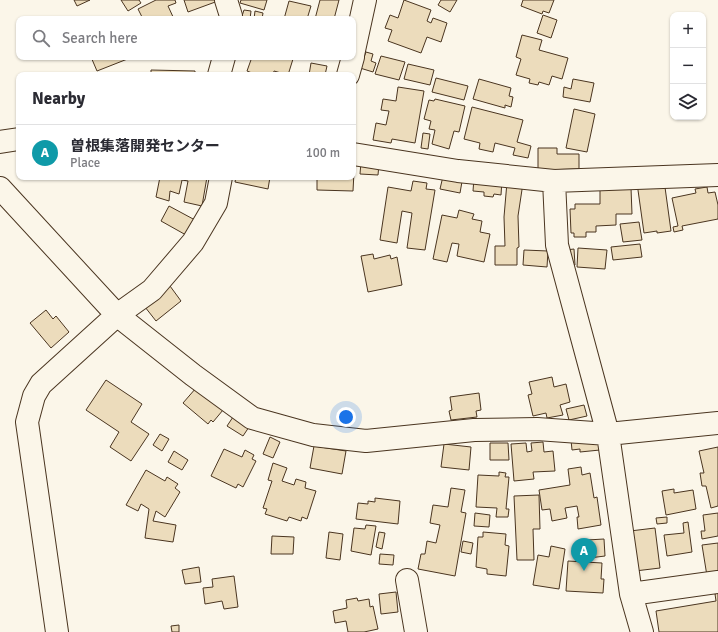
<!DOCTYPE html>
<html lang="en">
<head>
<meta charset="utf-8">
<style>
	body { margin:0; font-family:Signika,"Noto Sans JP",sans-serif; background:#f2f2f3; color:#2b2b33 }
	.controls { position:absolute; right:12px; top:12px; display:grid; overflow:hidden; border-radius:8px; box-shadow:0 1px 3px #0004 }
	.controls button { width:36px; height:36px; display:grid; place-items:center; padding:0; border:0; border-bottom:1px solid #e1e1e2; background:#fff; color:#2b2b33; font:20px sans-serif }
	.you { position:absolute; left:346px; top:417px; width:14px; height:14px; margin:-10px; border:3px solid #fff; border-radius:50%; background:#1a73e8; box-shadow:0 0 0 6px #1a73e833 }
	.badge { display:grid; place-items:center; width:26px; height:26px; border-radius:50%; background:#0f766e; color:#fff; font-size:13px; font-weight:700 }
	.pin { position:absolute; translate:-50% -33px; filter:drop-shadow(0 1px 2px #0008) }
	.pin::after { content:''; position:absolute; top:21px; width:14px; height:12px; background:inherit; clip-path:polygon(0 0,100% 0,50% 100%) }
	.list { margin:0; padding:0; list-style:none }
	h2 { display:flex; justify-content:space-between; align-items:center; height:52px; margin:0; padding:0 16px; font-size:17px }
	h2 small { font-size:13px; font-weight:400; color:#7c7c81 }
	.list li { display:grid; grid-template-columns:26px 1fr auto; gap:12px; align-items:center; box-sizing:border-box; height:56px; padding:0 16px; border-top:1px solid #e1e1e2 }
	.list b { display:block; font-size:15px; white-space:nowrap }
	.list p { margin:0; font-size:13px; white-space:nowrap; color:#7c7c81 }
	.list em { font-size:13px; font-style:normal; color:#7c7c81 }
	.icon { flex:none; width:22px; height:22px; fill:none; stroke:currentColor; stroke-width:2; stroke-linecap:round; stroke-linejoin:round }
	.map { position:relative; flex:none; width:718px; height:632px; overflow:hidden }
	.search { position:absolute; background:#fff; box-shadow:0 1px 3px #0004; left:16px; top:16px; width:340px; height:44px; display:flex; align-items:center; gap:10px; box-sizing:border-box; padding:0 14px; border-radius:8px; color:#7c7c81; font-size:15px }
	.panel { position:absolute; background:#fff; box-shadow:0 1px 3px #0004; left:16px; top:72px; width:340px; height:108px; border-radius:8px }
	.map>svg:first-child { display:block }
	.building { fill:#ecdcbc; stroke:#4a3520 }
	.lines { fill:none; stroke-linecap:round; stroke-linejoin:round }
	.minor-casing { stroke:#4a3520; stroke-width:24 }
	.minor { stroke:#fbf6e9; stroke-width:22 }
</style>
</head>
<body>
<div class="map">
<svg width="718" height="632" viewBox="0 0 718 632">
	<rect width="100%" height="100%" fill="#fbf6e9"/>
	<!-- building -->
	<path class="building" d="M74,0H90L77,6Z
		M121,0H139L141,3L128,11Z
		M156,0H175L176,3L168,6L174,19H143L138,9Z
		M184,0H218V1L188,12Z
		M241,0H267L264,10L240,3Z
		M320,0H339L334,19H315Z
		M404,0L431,10L427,21L431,23L433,18L447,23L441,42L427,37L421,53L388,41L392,30L385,28L390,15L398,18Z
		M441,0H457L450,12L438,5Z
		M523,0H554L549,13L543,11L542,14L521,6Z
		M289,1L311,6L307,19H284Z
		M244,10L251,11L250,19H241Z
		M255,11L263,13L262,19H254Z
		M543,15L557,20L551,38L537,33Z
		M522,35L542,40L539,50L568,58L562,79L552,76L549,85L539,82L538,85L529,83L530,79L516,75L521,59L516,57Z
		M366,52L373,54L371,61L376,63L373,72L360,68Z
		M381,56L405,62L399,80L375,74Z
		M91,57H130V58L97,71Z
		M252,57L256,59L257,57H288L293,59L288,75L274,71L273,75H252V73L247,71Z
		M311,63L327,66L325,75H309Z
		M408,64L434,70L430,85L404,79Z
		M151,70L195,71V75H151Z
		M436,78L468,86L464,100L432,92Z
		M479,79L511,88L509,96L513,97L511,107L505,105V108L473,99Z
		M573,79L594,83L590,102L563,97L564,87L571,89Z
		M398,87L424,91L415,143L392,139L391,143L373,140L376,123L386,125L389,111L381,110L383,99L396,101Z
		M435,99L465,106L459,132L454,131L449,149L432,144L435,130L429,129L431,121L424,119L429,100L434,101Z
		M472,107L523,120L517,142L531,146L528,158L513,155L515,148L495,143L493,152L479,149L480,143L464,139Z
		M574,109L595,114L587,152L566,148Z
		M423,133L430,134L428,149L421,148Z
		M538,148H557V154H579V169L538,170Z
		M361,162L379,164L378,175L360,174Z
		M353,172H354L353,191L317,190V177H353Z
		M444,172L463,176L460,193L440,189Z
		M160,177H207L202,206L184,202L188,181L182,180L179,194L170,191L169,201L156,197Z
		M236,177H270L268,189L235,182Z
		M474,178L502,180L501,195L494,194L493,197L484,196V192L473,191Z
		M664,180L671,231L657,233V231L644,233L637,183Z
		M413,181L427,183L426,189L435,190L425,250L407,248L412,213L402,211L397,243L380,240L388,187L411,191Z
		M507,182L523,183L518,216L519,247L517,248V265H495V246H505L504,217Z
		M600,185L631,188L632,214H616V225L596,226V232H586V237H574V233H571L570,209H575V204H600Z
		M707,187L708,193L715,192L718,205V219L682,226L683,230L674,232L673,227L678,226L672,198L696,193L695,189Z
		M169,206L195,220L186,235L161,221Z
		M459,210L474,214L472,219L482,221L480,232L490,234L484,262L457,256L459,244L452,243L447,262L433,259L442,215L457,218Z
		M639,222L642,240L623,242L620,224Z
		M640,244L642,257L613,260L611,247Z
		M578,248L607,250L605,269L577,267Z
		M574,249L575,265H568L566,250Z
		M524,250L548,251L547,267L523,265Z
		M373,254L374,259L390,255L391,259L397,257L402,285L368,292L361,256Z
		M170,286L181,301L156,321L145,307Z
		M46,310L53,319L56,316L69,332L51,348L30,323Z
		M552,377L554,387L566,384L570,402L560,405L563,415L547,418L546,413L533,416L528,395L532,394L529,382Z
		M106,380L142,404L131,422L149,434L131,461L110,447L119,432L86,410Z
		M196,388L223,410L213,422L211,420L208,424L183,403Z
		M479,393L481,410L476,411L477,417L451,420L449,411L452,410L450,397Z
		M584,405L587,416L569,420L566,409Z
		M233,417L249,427L243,436L227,426Z
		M160,434L169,439L162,451L153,445Z
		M270,437L280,442L273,458L263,454Z
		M599,438L600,450L580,452V449L572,450L571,440Z
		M543,442L544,452L553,451L555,471L533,472L534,479L514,481L511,444L526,443L527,452L532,451L531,443Z
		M490,443H508L509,460H490Z
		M444,444L471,447L469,470L441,467Z
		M314,446L346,451L342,474L310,468Z
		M718,447V506L711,508L706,486H702L700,473H704L699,451Z
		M224,449L242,457L245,450L254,455L252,459L256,461L243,487L238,484L236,488L211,476Z
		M174,451L188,460L182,470L168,462Z
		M273,463L287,468L282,481L294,485L296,479L306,482L305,488L316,491L307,519L302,517L301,521L289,517L287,521L265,514L267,509L263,508L272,481L268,480Z
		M581,467L582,475L590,473L594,498L597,497L601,525L578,529L577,517H579L577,506L565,508L567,518L552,521L550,509L542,510L539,490L570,485L568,469Z
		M146,470L165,481L167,477L178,484L175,488L180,492L165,517L156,511L153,521L176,525L173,542L145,538L149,509L141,504L138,511L126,505Z
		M499,472L506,473L505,477H509L506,509H509L508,517H496L497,508L476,507L478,475L499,476Z
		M451,488L465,490L461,512L466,513L455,576L418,569L421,554H425L427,541L436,543L440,525L430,523L433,505L448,507Z
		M674,489V493L693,490L696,509L666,515L662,491Z
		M539,495L540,529H533L534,560H517L514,496Z
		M375,498L400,501L398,524L356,519L358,503L368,504V501L375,502Z
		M475,513L490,515L489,527L474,526Z
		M718,513V536L702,539L701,531H705L703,515Z
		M667,517V523L657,524L656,518Z
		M688,522L692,552L667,556L664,535L684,533L683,523Z
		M366,525L376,526L371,555L351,551L354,528L365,529Z
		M655,528L660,568L635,571L630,531Z
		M329,532L343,534L340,560L326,558Z
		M379,532L385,533L382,549L376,547Z
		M483,532L506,534L505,545L509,546L506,576L487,574V569L476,567L478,537H483Z
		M272,536L294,537L293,554H271Z
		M604,539L605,556L589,558L587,540Z
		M463,541L473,543L471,554L461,552Z
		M718,543V574L707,576L702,545Z
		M551,546L565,549L559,589L533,585L538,555L549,557Z
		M380,554L394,555L393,565L379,564Z
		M568,561L602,563L601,579H604L603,593L566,591Z
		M199,567L201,582L185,584L182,570Z
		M234,576L238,607L224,609L222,601L205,604L203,588L213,587L212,579Z
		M396,592L398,612L381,614L379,594Z
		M718,593V632H659L656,611L716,601L715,594Z
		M357,598L358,601L369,599L370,607L373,606L378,629L364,632H348L346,621L335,623L333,611L347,608L346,600Z
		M179,625V632H172L171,626Z"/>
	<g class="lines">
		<!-- minor casing -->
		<g class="minor-casing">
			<path id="minor" d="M226,0L231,16V19
				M353,55L365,0
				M219,75L224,57
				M348,75L353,57
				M0,142L19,139
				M353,154L458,171L554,181L718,175
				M554,181L557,245L608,434L631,594L642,632
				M0,188L117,315L193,375L252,418L313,435L366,441L474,430L537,429L608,434L718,423
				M407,580L416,632
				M631,594L718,582
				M57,632L27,422L34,396L41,384L117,315L152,290L193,242L216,203L221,177"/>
		</g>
		<!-- minor -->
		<use href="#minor" class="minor"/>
	</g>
</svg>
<div class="controls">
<button>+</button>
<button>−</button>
<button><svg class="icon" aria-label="layers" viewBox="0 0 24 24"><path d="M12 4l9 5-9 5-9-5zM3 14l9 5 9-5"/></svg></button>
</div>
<div class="you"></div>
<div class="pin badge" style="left:584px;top:571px;background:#0f9aa8">A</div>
<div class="search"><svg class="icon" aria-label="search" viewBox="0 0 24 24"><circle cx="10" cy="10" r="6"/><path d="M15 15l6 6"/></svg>Search here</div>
<section class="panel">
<h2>Nearby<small></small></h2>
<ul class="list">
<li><span class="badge" style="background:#0f9aa8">A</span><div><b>曽根集落開発センター</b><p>Place</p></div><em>100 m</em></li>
</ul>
</section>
</div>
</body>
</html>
